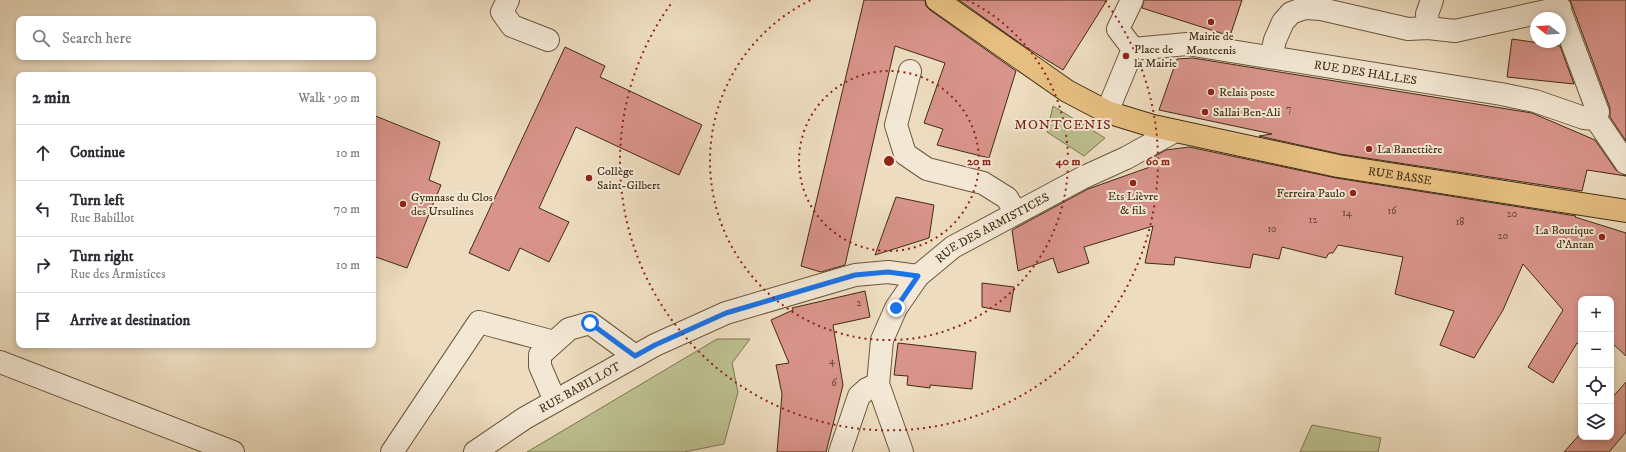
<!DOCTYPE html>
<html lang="en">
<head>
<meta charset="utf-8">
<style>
	body { margin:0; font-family:"IM FELL DW Pica",serif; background:#f2f2f3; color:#2b2b33 }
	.controls { position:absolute; right:12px; bottom:12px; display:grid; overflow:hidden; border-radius:8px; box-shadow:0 2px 6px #0003 }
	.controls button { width:36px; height:36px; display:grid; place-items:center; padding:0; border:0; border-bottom:1px solid #e1e1e2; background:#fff; color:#2b2b33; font:20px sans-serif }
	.compass { position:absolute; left:1530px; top:12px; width:36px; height:36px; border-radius:50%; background:#fff; box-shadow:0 2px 6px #0003; rotate:287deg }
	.stop { position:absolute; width:12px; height:12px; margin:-9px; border:3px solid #1a73e8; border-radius:50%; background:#fff }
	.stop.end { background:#1a73e8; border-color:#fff; box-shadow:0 1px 4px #0008 }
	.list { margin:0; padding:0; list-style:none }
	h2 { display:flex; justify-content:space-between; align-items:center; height:52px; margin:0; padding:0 16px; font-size:17px }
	h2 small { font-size:13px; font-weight:400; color:#7c7c81 }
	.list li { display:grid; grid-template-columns:26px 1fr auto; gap:12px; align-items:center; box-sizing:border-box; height:56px; padding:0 16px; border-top:1px solid #e1e1e2 }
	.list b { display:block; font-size:15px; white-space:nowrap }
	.list p { margin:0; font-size:13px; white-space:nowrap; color:#7c7c81 }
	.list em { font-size:13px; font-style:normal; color:#7c7c81 }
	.icon { flex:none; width:22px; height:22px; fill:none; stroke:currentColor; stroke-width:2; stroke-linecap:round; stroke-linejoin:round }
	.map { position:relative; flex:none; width:1626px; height:452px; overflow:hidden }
	.search { position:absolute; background:#fff; box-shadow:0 2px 6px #0003; left:16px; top:16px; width:360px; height:44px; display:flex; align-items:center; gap:10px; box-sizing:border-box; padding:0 14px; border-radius:8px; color:#7c7c81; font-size:15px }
	.panel { position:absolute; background:#fff; box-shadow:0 2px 6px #0003; left:16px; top:72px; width:360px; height:276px; border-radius:8px }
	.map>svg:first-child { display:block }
	.green { fill:#bcbf8f; stroke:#7e7650 }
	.building { fill:#d8938a; stroke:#412c11 }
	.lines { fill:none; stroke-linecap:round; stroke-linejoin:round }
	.minor-casing { stroke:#6c583c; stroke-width:24 }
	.major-casing { stroke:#412c11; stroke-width:24 }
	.minor { stroke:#f3e8d5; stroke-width:22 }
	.major { stroke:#e6be80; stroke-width:22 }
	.route { stroke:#1a73e8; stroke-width:5 }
	.ring { fill:none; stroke:#8f2418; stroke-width:2; stroke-dasharray:2 4 }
	.poi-dot { fill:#8f2418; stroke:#f3e8d5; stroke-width:1.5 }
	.labels { text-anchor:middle; stroke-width:4; stroke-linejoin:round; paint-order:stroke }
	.number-label { font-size:10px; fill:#67462f }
	.poi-label { font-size:12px; fill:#412c11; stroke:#f3e8d5; text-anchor:start }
	.street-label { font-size:12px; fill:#412c11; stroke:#f3e8d5 }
	.quarter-label { font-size:14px; letter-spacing:1px; fill:#7a1f14; stroke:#f3e8d5 }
	.centre { fill:#8f2418; stroke:#f3e8d5; stroke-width:2 }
	.ring-label { font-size:12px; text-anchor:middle; font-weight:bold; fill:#8f2418; stroke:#f3e8d5; stroke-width:4; stroke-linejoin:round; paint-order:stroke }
</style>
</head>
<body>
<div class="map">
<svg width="1626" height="452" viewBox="0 0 1626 452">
	<rect width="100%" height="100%" fill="#eddcbf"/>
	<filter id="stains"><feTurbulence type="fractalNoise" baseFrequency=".005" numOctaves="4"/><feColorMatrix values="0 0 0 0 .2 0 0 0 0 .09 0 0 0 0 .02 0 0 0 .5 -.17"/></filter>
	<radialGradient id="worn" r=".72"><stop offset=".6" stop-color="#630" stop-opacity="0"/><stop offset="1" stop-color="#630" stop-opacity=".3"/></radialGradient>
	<!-- green -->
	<path class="green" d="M1053,106L1105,138L1084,156L1047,132Z
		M717,339H750L732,363L738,392L724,444L684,452H527Z
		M1312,425L1381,438L1378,452H1300Z"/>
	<!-- building -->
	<path class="building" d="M864,0H925L926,6L930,10L1016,71L989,158L937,145L943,129L924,123L945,63L895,46L845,265L821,272L801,266Z
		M959,0H1107L1063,70L1024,46Z
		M1144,0H1242L1230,36L1142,8Z
		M1570,0H1626V141L1610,117V108Z
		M1512,39L1560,46L1574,84L1507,77Z
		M565,47L605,66L600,77L702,125L679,175L576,127L539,208L569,222L549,262L520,248L509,271L469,253Z
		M1193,58L1532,113L1595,140L1616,170L1626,176L1587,170L1582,191L1340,154L1259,136L1272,134L1159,110L1177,59Z
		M373,115L440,142L429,180L441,185L407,268L373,256Z
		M1189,147L1336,178L1576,216L1575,217L1626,233V356L1611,342V299H1581V346L1577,343L1553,383L1528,367L1563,310L1523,264L1503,310L1474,358L1440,345L1454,311L1395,294L1403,257L1338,245L1333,253H1329L1326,258L1282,247L1279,259L1253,254L1250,268L1175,257L1174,265L1145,263L1153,226L1084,247L1089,263L1058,273L1053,258L1018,271L1012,230L1088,189L1150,167L1148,160L1166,150Z
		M896,197L934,205L929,238L875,255Z
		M982,283L1014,287L1010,312L982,307Z
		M865,291L870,317L833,325L843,385L826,452H777L782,394L776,365L789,363L771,320L793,310L792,308Z
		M898,343L976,352L972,389L930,385V388L907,385L908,376L894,375Z
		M1626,382V432L1609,452H1564L1581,433V437H1611V399Z"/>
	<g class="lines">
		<!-- minor casing -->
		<g class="minor-casing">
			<g id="minor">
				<path d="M508,0L502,12L512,26L548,40"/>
				<path d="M1556,0L1598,112L1596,119L1626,163"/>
				<path d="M1428,28L1427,14L1432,0"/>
				<path id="s1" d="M1133,49L1187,44L1501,94L1535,101L1584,118L1596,119"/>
				<path d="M1271,57L1275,40L1283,22L1291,13L1305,8L1321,9L1408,29L1428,28L1455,31L1560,8"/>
				<path d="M910,71L896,125L905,154L927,169L983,183L1007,198L1016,213"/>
				<path d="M1107,112L1133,49L1118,29L1132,0"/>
				<path d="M0,362L233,452"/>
				<path d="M555,401L540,366V355L569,329L590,323L635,356"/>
				<path d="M392,452L479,322L554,342"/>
				<path id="s2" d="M475,452L525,418L655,345L726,313L855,275L888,272L918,276"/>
				<path d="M840,452L859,396L867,389L878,384"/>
				<path id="s3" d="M902,452L878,384L882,340L896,308L918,276L953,247L1082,178L1126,158L1175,131"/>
			</g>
		</g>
		<!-- major casing -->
		<g class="major-casing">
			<g id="major">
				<path id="s4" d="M937,0L1067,91L1107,112L1153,126L1338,166L1626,211"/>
			</g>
		</g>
		<!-- minor -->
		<use href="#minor" class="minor"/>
		<!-- major -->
		<use href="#major" class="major"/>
	</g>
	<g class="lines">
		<!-- route -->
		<path class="route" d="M590,323L635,356L655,345L726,313L855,275L888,272L918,276L896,308"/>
	</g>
	<!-- distance rings -->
	<g class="ring">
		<circle cx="889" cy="161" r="90"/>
		<path d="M967 0A179 179 0 1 1 811 0"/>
		<path d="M1105 1A269 269 0 1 1 673 1"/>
	</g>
	<!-- markers -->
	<g class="poi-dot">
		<circle cx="1211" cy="22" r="4"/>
		<circle cx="1126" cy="56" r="4"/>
		<circle cx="1211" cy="92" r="4"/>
		<circle cx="1205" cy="112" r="4"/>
		<circle cx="1369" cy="149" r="4"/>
		<circle cx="589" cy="178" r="4"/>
		<circle cx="1133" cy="183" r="4"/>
		<circle cx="1353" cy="193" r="4"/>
		<circle cx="403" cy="204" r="4"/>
		<circle cx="1602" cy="237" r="4"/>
	</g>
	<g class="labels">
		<!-- number labels -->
		<g class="number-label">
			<text x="1289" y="112">7</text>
			<text x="1392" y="214">16</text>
			<text x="1347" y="216">14</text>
			<text x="1512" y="217">20</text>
			<text x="1313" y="223">12</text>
			<text x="1460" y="225">18</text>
			<text x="1272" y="232">10</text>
			<text x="1503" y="239">20</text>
			<text x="859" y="306">2</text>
			<text x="832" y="364">4</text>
			<text x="834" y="386">6</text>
		</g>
		<!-- poi labels -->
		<g class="poi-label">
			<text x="1211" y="40" text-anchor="middle">Mairie de<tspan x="1211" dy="14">Montcenis</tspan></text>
			<text x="1134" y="53">Place de<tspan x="1134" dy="14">la Mairie</tspan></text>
			<text x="1219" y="96">Relais poste</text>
			<text x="1213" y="116">Sallai Ben-Ali</text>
			<text x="1377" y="153">La Banettière</text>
			<text x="597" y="175">Collège<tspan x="597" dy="14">Saint-Gilbert</tspan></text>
			<text x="1345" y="197" text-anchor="end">Ferreira Paulo</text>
			<text x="1133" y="200" text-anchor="middle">Ets Lièvre<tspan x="1133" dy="14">&amp; fils</tspan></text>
			<text x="411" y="201">Gymnase du Clos<tspan x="411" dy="14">des Ursulines</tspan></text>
			<text x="1594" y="234" text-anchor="end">La Boutique<tspan x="1594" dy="14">d'Antan</tspan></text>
		</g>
		<!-- street labels -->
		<g class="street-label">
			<text dy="4" stroke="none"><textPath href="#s1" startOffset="235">RUE DES HALLES</textPath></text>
			<text dy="4" stroke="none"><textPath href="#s4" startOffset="504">RUE BASSE</textPath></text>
			<text dy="4" stroke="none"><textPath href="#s3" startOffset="279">RUE DES ARMISTICES</textPath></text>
			<text dy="4" stroke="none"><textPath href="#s2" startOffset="123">RUE BABILLOT</textPath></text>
		</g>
		<!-- quarter labels -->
		<g class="quarter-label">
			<text x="1063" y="129">MONTCENIS</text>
		</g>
	</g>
	<circle cx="889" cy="161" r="6" class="centre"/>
	<g class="ring-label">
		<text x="979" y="165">20 m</text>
		<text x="1068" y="165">40 m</text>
		<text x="1158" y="165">60 m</text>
	</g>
	<rect width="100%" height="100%" filter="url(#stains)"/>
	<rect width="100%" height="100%" fill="url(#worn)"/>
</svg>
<div class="controls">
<button>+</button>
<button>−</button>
<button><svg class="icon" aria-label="locate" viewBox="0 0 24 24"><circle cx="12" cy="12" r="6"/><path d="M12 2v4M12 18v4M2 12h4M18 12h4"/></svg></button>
<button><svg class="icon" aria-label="layers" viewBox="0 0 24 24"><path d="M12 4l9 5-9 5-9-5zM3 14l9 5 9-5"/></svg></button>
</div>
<svg class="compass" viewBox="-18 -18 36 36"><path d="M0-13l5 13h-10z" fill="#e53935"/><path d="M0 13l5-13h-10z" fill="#7c7c81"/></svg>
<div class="stop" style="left:590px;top:323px"></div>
<div class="stop end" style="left:896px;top:308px"></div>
<div class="search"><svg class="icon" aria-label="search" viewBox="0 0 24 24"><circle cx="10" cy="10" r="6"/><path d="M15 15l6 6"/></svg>Search here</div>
<section class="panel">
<h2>2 min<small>Walk · 90 m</small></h2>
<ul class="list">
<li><svg class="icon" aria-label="ahead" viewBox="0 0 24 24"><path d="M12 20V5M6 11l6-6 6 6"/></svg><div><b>Continue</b></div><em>10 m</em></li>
<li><svg class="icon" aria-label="left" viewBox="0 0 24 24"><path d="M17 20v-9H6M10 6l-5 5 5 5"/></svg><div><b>Turn left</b><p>Rue Babillot</p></div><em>70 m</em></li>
<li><svg class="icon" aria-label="right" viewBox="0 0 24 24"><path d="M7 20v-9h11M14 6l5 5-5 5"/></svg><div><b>Turn right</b><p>Rue des Armistices</p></div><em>10 m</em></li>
<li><svg class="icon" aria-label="arrive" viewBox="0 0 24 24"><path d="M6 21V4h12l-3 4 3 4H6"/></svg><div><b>Arrive at destination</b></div></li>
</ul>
</section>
</div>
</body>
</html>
